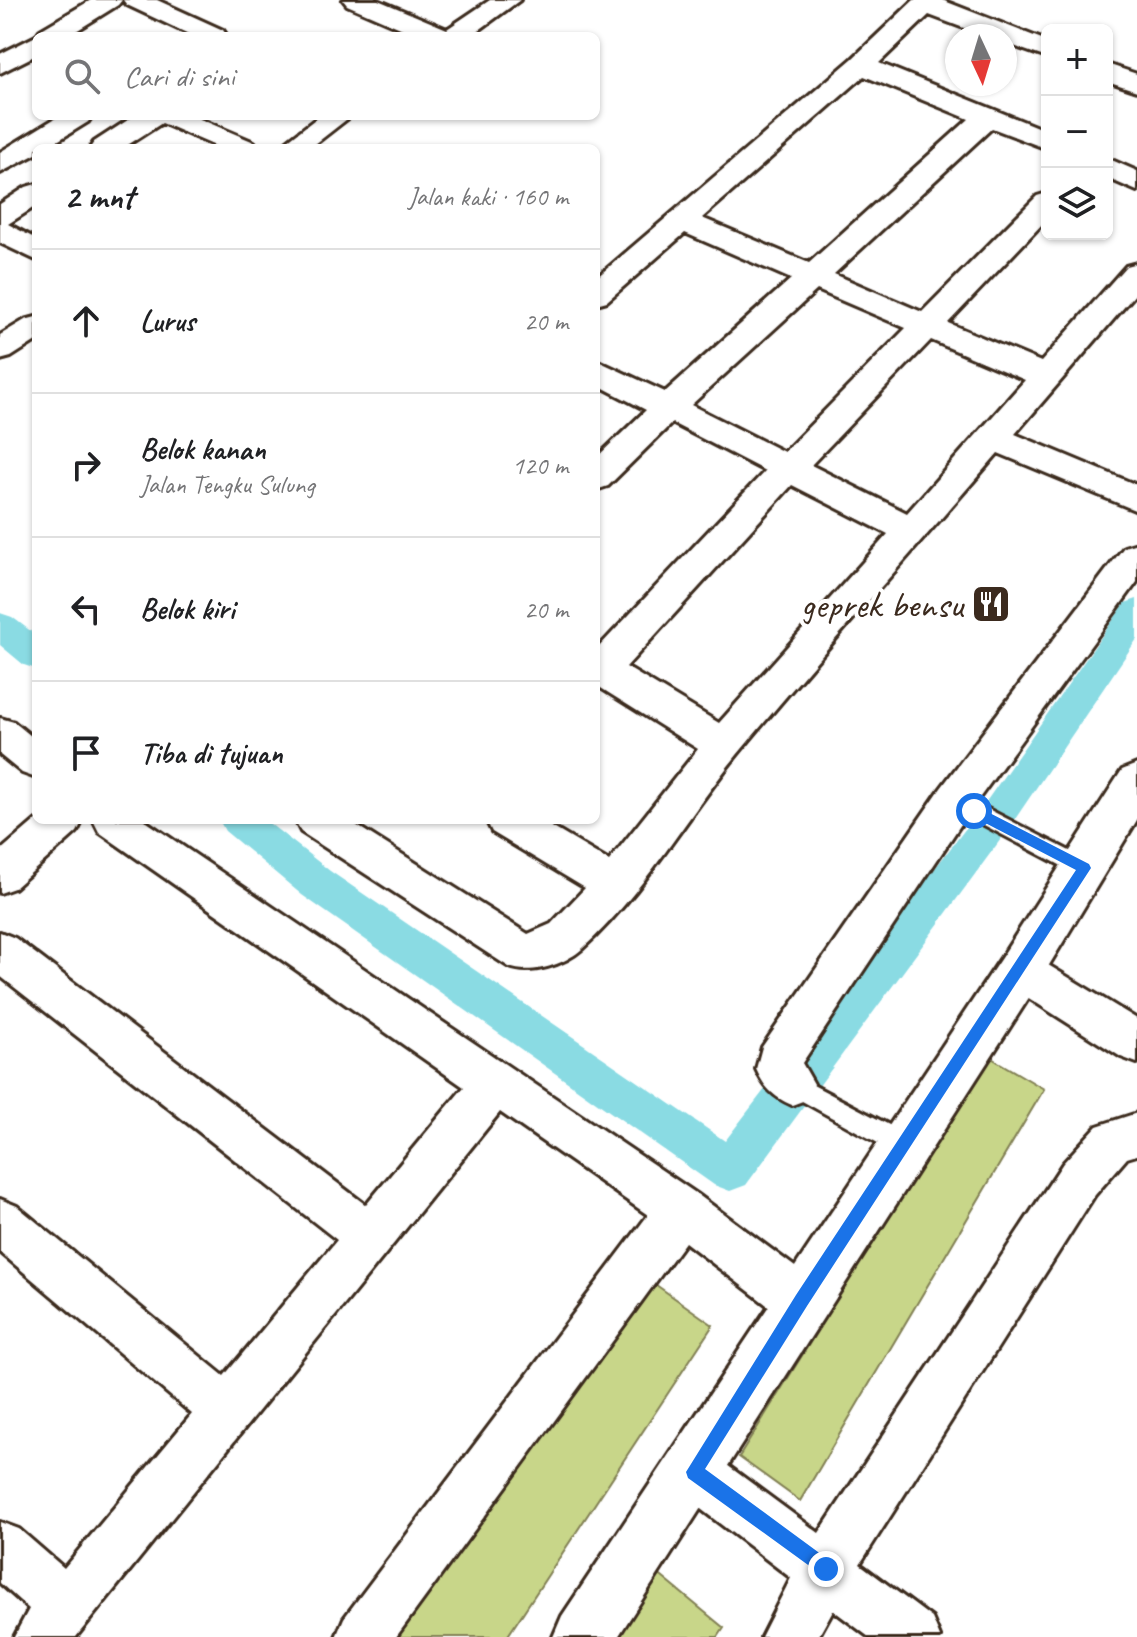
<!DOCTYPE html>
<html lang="id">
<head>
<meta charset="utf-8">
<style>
	body { margin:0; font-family:Caveat,sans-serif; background:#f2f2f2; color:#202124 }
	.controls { position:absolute; right:24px; top:24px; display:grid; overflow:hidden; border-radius:12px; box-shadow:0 2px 6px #0004 }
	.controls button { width:72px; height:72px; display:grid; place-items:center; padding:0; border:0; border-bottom:2px solid #e0e0e0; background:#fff; color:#202124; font:40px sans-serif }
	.compass { position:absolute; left:945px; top:24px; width:72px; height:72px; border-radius:50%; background:#fff; box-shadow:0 2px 6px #0004; rotate:176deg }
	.stop { position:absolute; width:24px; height:24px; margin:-18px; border:6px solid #1a73e8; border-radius:50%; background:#fff }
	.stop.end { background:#1a73e8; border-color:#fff; box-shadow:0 2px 8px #0008 }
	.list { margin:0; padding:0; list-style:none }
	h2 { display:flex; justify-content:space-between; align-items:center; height:104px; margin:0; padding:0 32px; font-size:34px }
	h2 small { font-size:26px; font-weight:400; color:#757577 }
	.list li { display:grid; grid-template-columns:52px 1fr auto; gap:24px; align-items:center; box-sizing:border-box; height:144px; padding:0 32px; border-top:2px solid #e0e0e0 }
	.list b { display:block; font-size:30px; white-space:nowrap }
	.list p { margin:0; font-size:26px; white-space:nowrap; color:#757577 }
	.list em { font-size:26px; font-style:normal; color:#757577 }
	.icon { flex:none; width:44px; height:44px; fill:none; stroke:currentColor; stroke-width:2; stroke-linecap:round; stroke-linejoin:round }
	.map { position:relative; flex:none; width:1137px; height:1637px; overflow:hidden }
	.search { position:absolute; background:#fff; box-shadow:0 2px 6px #0004; left:32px; top:32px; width:568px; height:88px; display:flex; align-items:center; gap:20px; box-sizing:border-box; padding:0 28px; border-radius:12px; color:#757577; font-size:30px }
	.panel { position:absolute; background:#fff; box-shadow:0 2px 6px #0004; left:32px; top:144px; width:568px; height:680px; border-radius:12px }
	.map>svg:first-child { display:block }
	.green { fill:#c8d689; stroke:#828054; stroke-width:2 }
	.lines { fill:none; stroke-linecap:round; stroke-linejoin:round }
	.canal { fill:#8adbe3; fill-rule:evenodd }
	.lane-casing { stroke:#3b2a1e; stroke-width:6 }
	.street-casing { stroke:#3b2a1e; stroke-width:6 }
	.secondary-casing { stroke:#3b2a1e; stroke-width:6 }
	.lane { fill:#fff; fill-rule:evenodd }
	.street { fill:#fff; fill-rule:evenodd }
	.secondary { fill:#fff; fill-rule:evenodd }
	.route { fill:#1a73e8 }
	.labels { text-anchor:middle; stroke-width:8; stroke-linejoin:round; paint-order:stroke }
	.poi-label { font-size:38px; fill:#3b2a1e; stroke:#fff; text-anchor:end }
</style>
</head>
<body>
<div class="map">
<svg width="1137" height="1637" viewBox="0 0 1137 1637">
	<rect width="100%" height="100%" fill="#fff"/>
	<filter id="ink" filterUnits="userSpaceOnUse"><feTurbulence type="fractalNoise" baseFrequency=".0125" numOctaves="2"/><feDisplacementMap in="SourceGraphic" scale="16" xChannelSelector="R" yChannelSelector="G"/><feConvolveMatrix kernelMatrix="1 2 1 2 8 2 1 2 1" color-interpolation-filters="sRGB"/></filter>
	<g filter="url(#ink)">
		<!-- green -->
		<path class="green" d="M988,1056L1044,1089L800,1501L739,1457Z
			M639,1273L713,1325L507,1637H384Z
			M645,1563L724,1628L718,1637H599Z"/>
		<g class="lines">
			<!-- canal -->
			<path class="canal" d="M1137,599V639L1009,828L746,1185L730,1191L714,1185L302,895L225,831L219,820H265L330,871L725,1141L983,806L1125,603Z
				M0,613L12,617L36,635V669L24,665L0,645Z"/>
			<!-- lane casing -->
			<g class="lane-casing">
				<path id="lane" d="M955,792L1091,862L1094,868L1091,874L1084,877L1077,874L948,806L945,800L948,794Z
					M792,1074L912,1137L915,1145L912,1153L904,1156L896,1153L784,1091L781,1084L784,1077Z"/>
			</g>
			<!-- street casing -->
			<g class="street-casing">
				<path id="street" d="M91,0H122L118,5L68,36H36V55L0,73V54L36,36L40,30Z
					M123,0H157L223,30L227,36H193L127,5Z
					M343,0H378L447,29L490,0H520L471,36H419L347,5Z
					M914,0H942L1047,41V58L1005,43V36H985L929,15L879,63L1047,131V149L992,128L834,274L922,312L1037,196L1047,193V219L948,323L1041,362L1126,266L1137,263V292L1015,434L1137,485V511L998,453C911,554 822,652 737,755C685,819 643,894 582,949C564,965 531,975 509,967L301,832L295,820H348L528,934L551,924L585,888L492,832L486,820H540L609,861L698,749L596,685V650L765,471L672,423L608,486L596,490V458L646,410L596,384V360L665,392L791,279L685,233L607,301L596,304V278L852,59ZM864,76L969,119L809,263L702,218ZM817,290L906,328L784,452L691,405ZM931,340L1025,380L907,513L811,465ZM792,485L888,534L719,723L626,667Z
					M1107,64L1137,74V91L1107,81Z
					M59,116H92L88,122L46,148H36V154L0,173V152Z
					M134,116H193L254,142L258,148H220L162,123L123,148H90L94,142Z
					M319,116H351L310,148H278Z
					M1107,158L1137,171V191L1107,178Z
					M36,184V206L8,224L36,239V260L0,243V204L26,187Z
					M36,317V341L11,357L0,360V335L25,320Z
					M1137,543V582L969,812L802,1063L814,1084L808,1099L792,1105C773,1097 764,1087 756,1069L762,1047L941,788L1124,547Z
					M0,718L14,722L36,740V778L22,773L0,755Z
					M36,820H83L77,832L14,888L0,893V851Z
					M93,820H144L697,1194L818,1284L825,1301L818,1318L801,1325L784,1318L685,1242L396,1637H336L344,1618L648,1215L500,1112L76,1637H14L29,1609L0,1583V1522L19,1529L64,1568L192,1414L0,1252V1199L17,1206L224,1376L337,1240L0,976V932L15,938L366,1205L464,1087L99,832Z
					M1020,951L1035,957L1137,1019V1063L1121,1057L1005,983L999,970L1005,957Z
					M1137,1113V1155L1127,1158L1095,1195L860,1564L932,1618L940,1637H869L833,1610L818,1637H761L791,1578L676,1490L668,1472L676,1454L694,1446L712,1454L819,1533L1063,1163L1097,1126Z"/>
			</g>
			<!-- secondary casing -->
			<g class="secondary-casing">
				<path id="secondary" d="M1137,764V820L1037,985L618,1637H553L562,1616L1003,955L1122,770Z"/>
			</g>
			<!-- lane -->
			<use href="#lane" class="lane"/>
			<!-- street -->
			<use href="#street" class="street"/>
			<!-- secondary -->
			<use href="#secondary" class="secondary"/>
		</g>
	</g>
	<!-- route -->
	<path class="route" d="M974,805L1089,864L1091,868L807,1306L705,1469L833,1563L835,1569L833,1575L826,1578L688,1478L686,1472L796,1295L1076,870L970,815V807Z"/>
	<!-- icons -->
	<defs>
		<g id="restaurant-square" transform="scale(2)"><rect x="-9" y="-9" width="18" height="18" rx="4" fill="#3b2a1e" stroke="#fff"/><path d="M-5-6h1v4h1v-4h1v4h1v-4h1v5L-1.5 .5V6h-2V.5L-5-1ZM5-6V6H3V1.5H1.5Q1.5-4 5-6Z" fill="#fff"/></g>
	</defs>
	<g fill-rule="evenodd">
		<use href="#restaurant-square" x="991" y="604"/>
	</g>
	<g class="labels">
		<!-- poi labels -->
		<g class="poi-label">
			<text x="963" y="617">geprek bensu</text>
		</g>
	</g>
</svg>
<div class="controls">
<button>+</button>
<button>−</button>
<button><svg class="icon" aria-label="layers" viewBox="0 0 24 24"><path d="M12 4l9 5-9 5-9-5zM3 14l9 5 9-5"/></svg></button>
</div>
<svg class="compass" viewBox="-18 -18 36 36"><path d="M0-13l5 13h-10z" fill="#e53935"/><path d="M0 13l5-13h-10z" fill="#757577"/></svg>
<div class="stop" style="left:974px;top:811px"></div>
<div class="stop end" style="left:826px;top:1569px"></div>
<div class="search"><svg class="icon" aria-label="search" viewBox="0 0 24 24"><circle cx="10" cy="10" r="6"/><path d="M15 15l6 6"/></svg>Cari di sini</div>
<section class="panel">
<h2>2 mnt<small>Jalan kaki · 160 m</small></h2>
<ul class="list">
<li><svg class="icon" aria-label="ahead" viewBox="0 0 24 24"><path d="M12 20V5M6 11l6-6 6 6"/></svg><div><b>Lurus</b></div><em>20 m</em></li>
<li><svg class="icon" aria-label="right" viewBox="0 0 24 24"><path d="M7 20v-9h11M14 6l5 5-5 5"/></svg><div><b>Belok kanan</b><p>Jalan Tengku Sulung</p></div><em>120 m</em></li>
<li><svg class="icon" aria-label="left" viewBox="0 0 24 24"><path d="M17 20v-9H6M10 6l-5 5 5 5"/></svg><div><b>Belok kiri</b></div><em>20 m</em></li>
<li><svg class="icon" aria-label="arrive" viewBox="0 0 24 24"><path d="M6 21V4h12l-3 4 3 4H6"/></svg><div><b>Tiba di tujuan</b></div></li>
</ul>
</section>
</div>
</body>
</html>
